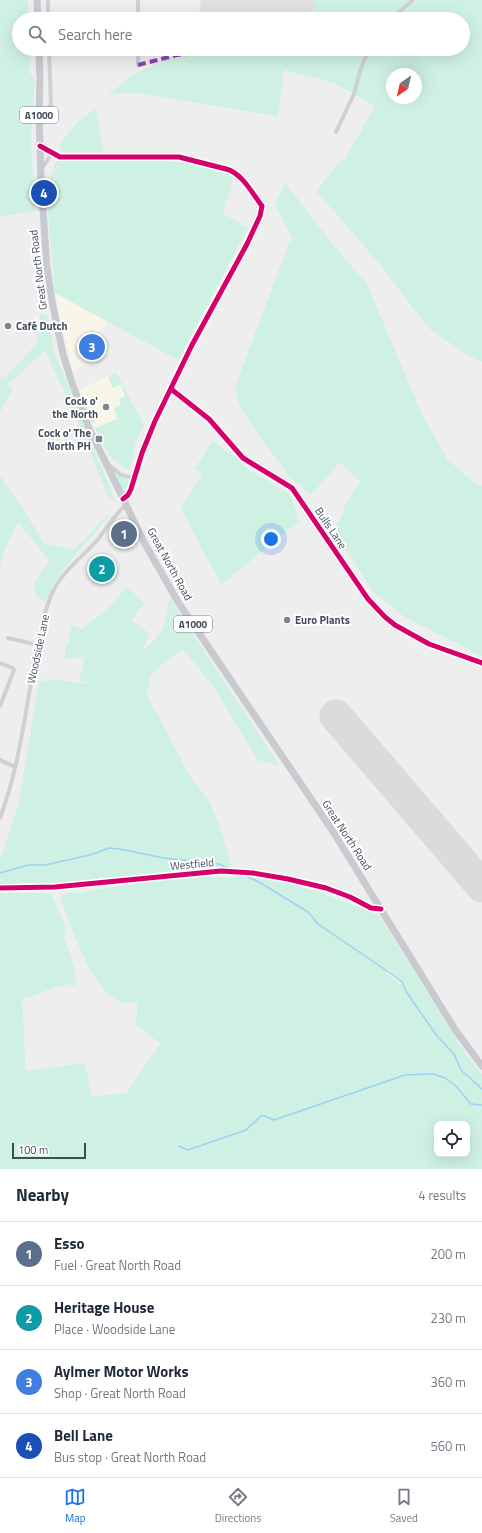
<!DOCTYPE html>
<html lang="en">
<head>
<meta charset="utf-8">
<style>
	body { margin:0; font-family:"Titillium Web",sans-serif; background:#f6f6f7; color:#1f2937 }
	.controls { position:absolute; right:12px; bottom:12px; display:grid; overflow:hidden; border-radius:8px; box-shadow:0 4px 16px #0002 }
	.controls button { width:36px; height:36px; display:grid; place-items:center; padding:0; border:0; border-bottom:1px solid #e0e1e3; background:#fff; color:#1f2937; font:20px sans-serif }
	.compass { position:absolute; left:386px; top:68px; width:36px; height:36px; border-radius:50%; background:#fff; box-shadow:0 4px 16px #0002; rotate:214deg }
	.scale { position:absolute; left:12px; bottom:10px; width:74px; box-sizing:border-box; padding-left:4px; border:2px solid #434c5d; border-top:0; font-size:11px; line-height:14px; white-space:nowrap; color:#434c5d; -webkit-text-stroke:3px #fff; paint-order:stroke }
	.you { position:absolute; left:271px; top:539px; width:14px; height:14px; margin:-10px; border:3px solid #fff; border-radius:50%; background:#1a73e8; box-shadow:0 0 0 6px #1a73e833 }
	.badge { display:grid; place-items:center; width:26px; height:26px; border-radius:50%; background:#1a73e8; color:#fff; font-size:13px; font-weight:700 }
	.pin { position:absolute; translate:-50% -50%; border:2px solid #fff; box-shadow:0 1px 4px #0006 }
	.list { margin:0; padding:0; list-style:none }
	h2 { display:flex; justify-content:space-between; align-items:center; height:52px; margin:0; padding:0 16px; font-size:17px }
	h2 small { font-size:13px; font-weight:400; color:#747a83 }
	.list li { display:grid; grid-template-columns:26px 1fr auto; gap:12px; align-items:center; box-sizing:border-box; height:64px; padding:0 16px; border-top:1px solid #e0e1e3 }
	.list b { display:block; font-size:15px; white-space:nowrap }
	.list p { margin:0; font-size:13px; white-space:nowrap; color:#747a83 }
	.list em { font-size:13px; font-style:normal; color:#747a83 }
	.icon { flex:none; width:22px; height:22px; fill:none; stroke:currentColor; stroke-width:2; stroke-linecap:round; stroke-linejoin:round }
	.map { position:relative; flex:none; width:482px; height:1169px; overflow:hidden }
	.search { position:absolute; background:#fff; box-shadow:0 4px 16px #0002; left:12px; right:12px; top:12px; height:44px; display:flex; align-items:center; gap:10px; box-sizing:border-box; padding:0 14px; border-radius:22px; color:#747a83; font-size:15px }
	.sheet { height:308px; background:#fff }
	nav { display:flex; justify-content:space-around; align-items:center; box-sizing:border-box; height:56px; border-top:1px solid #e0e1e3; background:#fff; font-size:11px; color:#747a83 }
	nav a { display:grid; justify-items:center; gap:2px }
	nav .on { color:#1a73e8 }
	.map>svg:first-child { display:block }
	.commercial { fill:#f7f6e8 }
	.education { fill:#e0e0e1 }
	.green { fill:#cff1e3; fill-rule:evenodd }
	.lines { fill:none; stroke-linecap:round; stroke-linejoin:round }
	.stream { stroke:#9ed1f4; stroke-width:1.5 }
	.runway { stroke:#dbdbdc; stroke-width:33 }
	.street { stroke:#cfd0d4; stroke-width:4 }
	.primary { stroke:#c8cad0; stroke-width:7 }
	.quiet { stroke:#8e44ad; stroke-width:4; stroke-dasharray:8 4; stroke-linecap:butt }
	.cycleway-casing { stroke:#fff; stroke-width:8 }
	.cycleway { stroke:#d6006c; stroke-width:5 }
	.poi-dot { fill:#7f8590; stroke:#fff; stroke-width:1.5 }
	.labels { text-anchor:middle; stroke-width:4; stroke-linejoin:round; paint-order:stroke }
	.shield { fill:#fff; stroke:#7b828e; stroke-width:1 }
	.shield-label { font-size:10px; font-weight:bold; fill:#434c5d }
	.street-label { font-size:11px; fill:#434c5d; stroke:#fff }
	.poi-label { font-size:11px; font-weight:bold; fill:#434c5d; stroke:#fff; text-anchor:start }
</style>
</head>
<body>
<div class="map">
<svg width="482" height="1169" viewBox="0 0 482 1169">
	<rect width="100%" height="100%" fill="#efeeee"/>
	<!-- commercial -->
	<path class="commercial" d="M55,293L107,321L98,335L113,353L73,371L61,325Z
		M116,372L144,425L136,441L133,460L129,470L119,465L105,452L92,424L80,390Z"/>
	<!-- education -->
	<path class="education" d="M201,0H409L388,19H199Z"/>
	<!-- green -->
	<path class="green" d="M0,0H28V19H19V49H29V72L35,78L31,139L35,212L0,216Z
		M313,0H409L388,19H321L311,12L317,3Z
		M417,0H482V362L469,356L431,330L412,307L379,263L316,191L342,159L344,161L375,106L334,83L284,70L278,116L134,93L108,95L134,74L172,57L176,49H359L365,54L370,49H463V19H395ZM392,74H416V98H392Z
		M96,107L103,152H63L59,145C69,130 81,119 96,107Z
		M56,161H156L180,162L229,173L234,176L223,213L248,228L178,360L55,293L47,201L49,183Z
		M285,182L330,241L367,284L422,414L447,459L476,484L482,485V656L406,618L373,592L333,530L342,517L345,505L360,482L340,462L311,495L290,477L265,444L239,406L235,387L289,243L293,240L275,205Z
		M40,314L47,315L55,354L116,502L109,499L77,420L45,351L8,384L13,390L0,412V376L4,378L36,345L39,331Z
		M116,372L144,425L136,441L133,460L129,470C108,459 104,449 95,428L117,419L114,408L121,405L119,399L125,396L121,385L113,388L108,377Z
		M86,402L90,406L88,408L92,419L94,418L95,421L92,424L84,403Z
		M213,441L228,453L230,451L249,470L284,490L292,498L299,521L221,585L181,508L202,474L195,468Z
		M114,473L130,480V483L126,493H124Z
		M0,476L21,506L44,543L74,550L107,515L110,516L77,553L53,583L47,602L37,598L33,585L49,560L18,522L4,552L0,566Z
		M127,586L144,603L132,620L150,634L142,651C165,632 166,626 169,597L280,766L257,760L216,690L183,649L166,661L150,675L147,695L191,778L208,799L218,822L232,866C183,869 135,876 86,881C58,884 28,887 0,886V857L4,850L19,801L39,681L56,680L93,684L79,680L85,657L65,659V645L71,641L68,640L71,625L82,629L109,607Z
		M234,875L283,882L318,892L379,915L466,1054L482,1074V1169H0V893H51L66,928L64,936L74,966L77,987L70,984L53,988L36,995L22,999L26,1071L85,1063L92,1097L126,1093L160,1044L136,1024L138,1002C134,1003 129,1004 125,1003C94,998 74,932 63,906L61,899L63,894C68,892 74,891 79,893C130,885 182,873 234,878ZM386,969L396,976L402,984L400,985L387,974ZM437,1124H467V1154H437Z"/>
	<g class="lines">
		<!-- stream -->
		<path class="stream" d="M0,873L28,865H45L90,855L109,848L120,849L163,858L219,864L228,868
			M246,876L259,882L308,912L318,924L393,975L402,982L407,993L437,1036L454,1054L461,1070L482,1089
			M179,1146L188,1150L246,1130L262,1115L274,1120L405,1075L433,1074L445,1078L455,1085L471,1104L482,1105"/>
		<!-- runway -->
		<path class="runway" d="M336,716L482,886"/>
		<!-- street -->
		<path class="street" d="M48,0V19
			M138,0V19
			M391,19L413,0
			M138,49V65
			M39,112L45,111L51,105L49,49
			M336,132L354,94L360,71L369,49
			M40,146L60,157H179L226,169C242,173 252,193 262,206L260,216L247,244L192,345L155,421L142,453L131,489L123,499
			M41,170L52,153
			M171,389L209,419L243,458L292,488L368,599L385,617L395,625L429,644L482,663
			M108,464L121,475L135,478
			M8,638L38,645
			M0,663L13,668L14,670L0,706
			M0,760L15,767
			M0,818C19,768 25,713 35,661C39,639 43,614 52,593C62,571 84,556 99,538C107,527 115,514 126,505
			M0,888L55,887L221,871L253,873L288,879L326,888L350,897L371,908L380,909"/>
		<!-- primary -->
		<path class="primary" d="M37,0L38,19
			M39,49L40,79L39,112L41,181L47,268L52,301L63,354L72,383L89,428L145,544L178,602L332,830L456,1031L482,1066"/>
		<!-- quiet -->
		<path class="quiet" d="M138,65L177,55L222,51L312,49"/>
		<!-- cycleway casing -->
		<g class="cycleway-casing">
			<path id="cycleway" d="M40,146L60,157H179L226,169C242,173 252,193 262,206L260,216L247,244L192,345L155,421L142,453L131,489L128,495L123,499
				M171,389L209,419L243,458L292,488L368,599L385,617L395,625L429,644L482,663
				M0,888L55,887L221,871L253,873L288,879L326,888L350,897L371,908L381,909"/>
		</g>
		<!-- cycleway -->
		<use href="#cycleway" class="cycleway"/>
	</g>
	<!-- markers -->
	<g class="poi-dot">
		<circle cx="8" cy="326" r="4"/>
		<circle cx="106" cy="407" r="4"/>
		<rect x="95" y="435" width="8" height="8" rx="2"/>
		<circle cx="287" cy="620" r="4"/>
	</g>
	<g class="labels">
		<!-- shield labels -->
		<g class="shield">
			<rect x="20" y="107" width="38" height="16" rx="3"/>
			<rect x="174" y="616" width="38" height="16" rx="3"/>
		</g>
		<g class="shield-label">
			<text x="39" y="119">A1000</text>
			<text x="193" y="628">A1000</text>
		</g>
		<!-- street labels -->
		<g class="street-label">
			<text transform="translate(38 270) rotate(-97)" y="4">Great North Road</text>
			<text transform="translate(331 528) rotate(56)" y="4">Bulls Lane</text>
			<text transform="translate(170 564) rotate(61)" y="4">Great North Road</text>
			<text transform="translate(38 649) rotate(-78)" y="4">Woodside Lane</text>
			<text transform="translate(347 835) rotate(57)" y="4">Great North Road</text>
			<text transform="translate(192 864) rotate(-5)" y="4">Westfield</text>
		</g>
		<!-- poi labels -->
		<g class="poi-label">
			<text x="16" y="330">Café Dutch</text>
			<text x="98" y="405" text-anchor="end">Cock o'<tspan x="98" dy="13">the North</tspan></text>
			<text x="91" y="437" text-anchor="end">Cock o' The<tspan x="91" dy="13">North PH</tspan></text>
			<text x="295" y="624">Euro Plants</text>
		</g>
	</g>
</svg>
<div class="controls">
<button><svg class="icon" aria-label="locate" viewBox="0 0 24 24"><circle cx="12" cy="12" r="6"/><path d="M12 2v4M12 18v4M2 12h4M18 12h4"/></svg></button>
</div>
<svg class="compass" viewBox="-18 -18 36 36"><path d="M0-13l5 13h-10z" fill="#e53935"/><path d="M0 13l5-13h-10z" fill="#747a83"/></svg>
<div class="scale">100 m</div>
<div class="you"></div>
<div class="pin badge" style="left:124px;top:534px;background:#5c6f8a">1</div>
<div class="pin badge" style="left:102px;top:569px;background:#0f9aa8">2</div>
<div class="pin badge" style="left:92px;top:347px;background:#3f7fe0">3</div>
<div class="pin badge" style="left:44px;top:193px;background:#1a4fb4">4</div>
<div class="search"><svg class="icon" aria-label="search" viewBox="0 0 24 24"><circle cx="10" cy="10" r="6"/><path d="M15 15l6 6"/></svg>Search here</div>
</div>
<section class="sheet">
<h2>Nearby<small>4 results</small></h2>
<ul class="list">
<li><span class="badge" style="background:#5c6f8a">1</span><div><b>Esso</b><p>Fuel · Great North Road</p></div><em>200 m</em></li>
<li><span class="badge" style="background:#0f9aa8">2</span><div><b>Heritage House</b><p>Place · Woodside Lane</p></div><em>230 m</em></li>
<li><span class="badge" style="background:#3f7fe0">3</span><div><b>Aylmer Motor Works</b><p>Shop · Great North Road</p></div><em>360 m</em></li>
<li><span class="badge" style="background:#1a4fb4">4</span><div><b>Bell Lane</b><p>Bus stop · Great North Road</p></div><em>560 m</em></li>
</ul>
</section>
<nav>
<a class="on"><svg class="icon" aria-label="map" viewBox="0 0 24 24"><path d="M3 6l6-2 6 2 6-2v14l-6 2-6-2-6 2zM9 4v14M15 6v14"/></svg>Map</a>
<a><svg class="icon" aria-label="directions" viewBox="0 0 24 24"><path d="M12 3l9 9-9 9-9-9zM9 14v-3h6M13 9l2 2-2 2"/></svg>Directions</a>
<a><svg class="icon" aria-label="saved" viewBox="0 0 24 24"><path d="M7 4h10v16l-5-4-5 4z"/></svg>Saved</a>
</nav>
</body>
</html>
